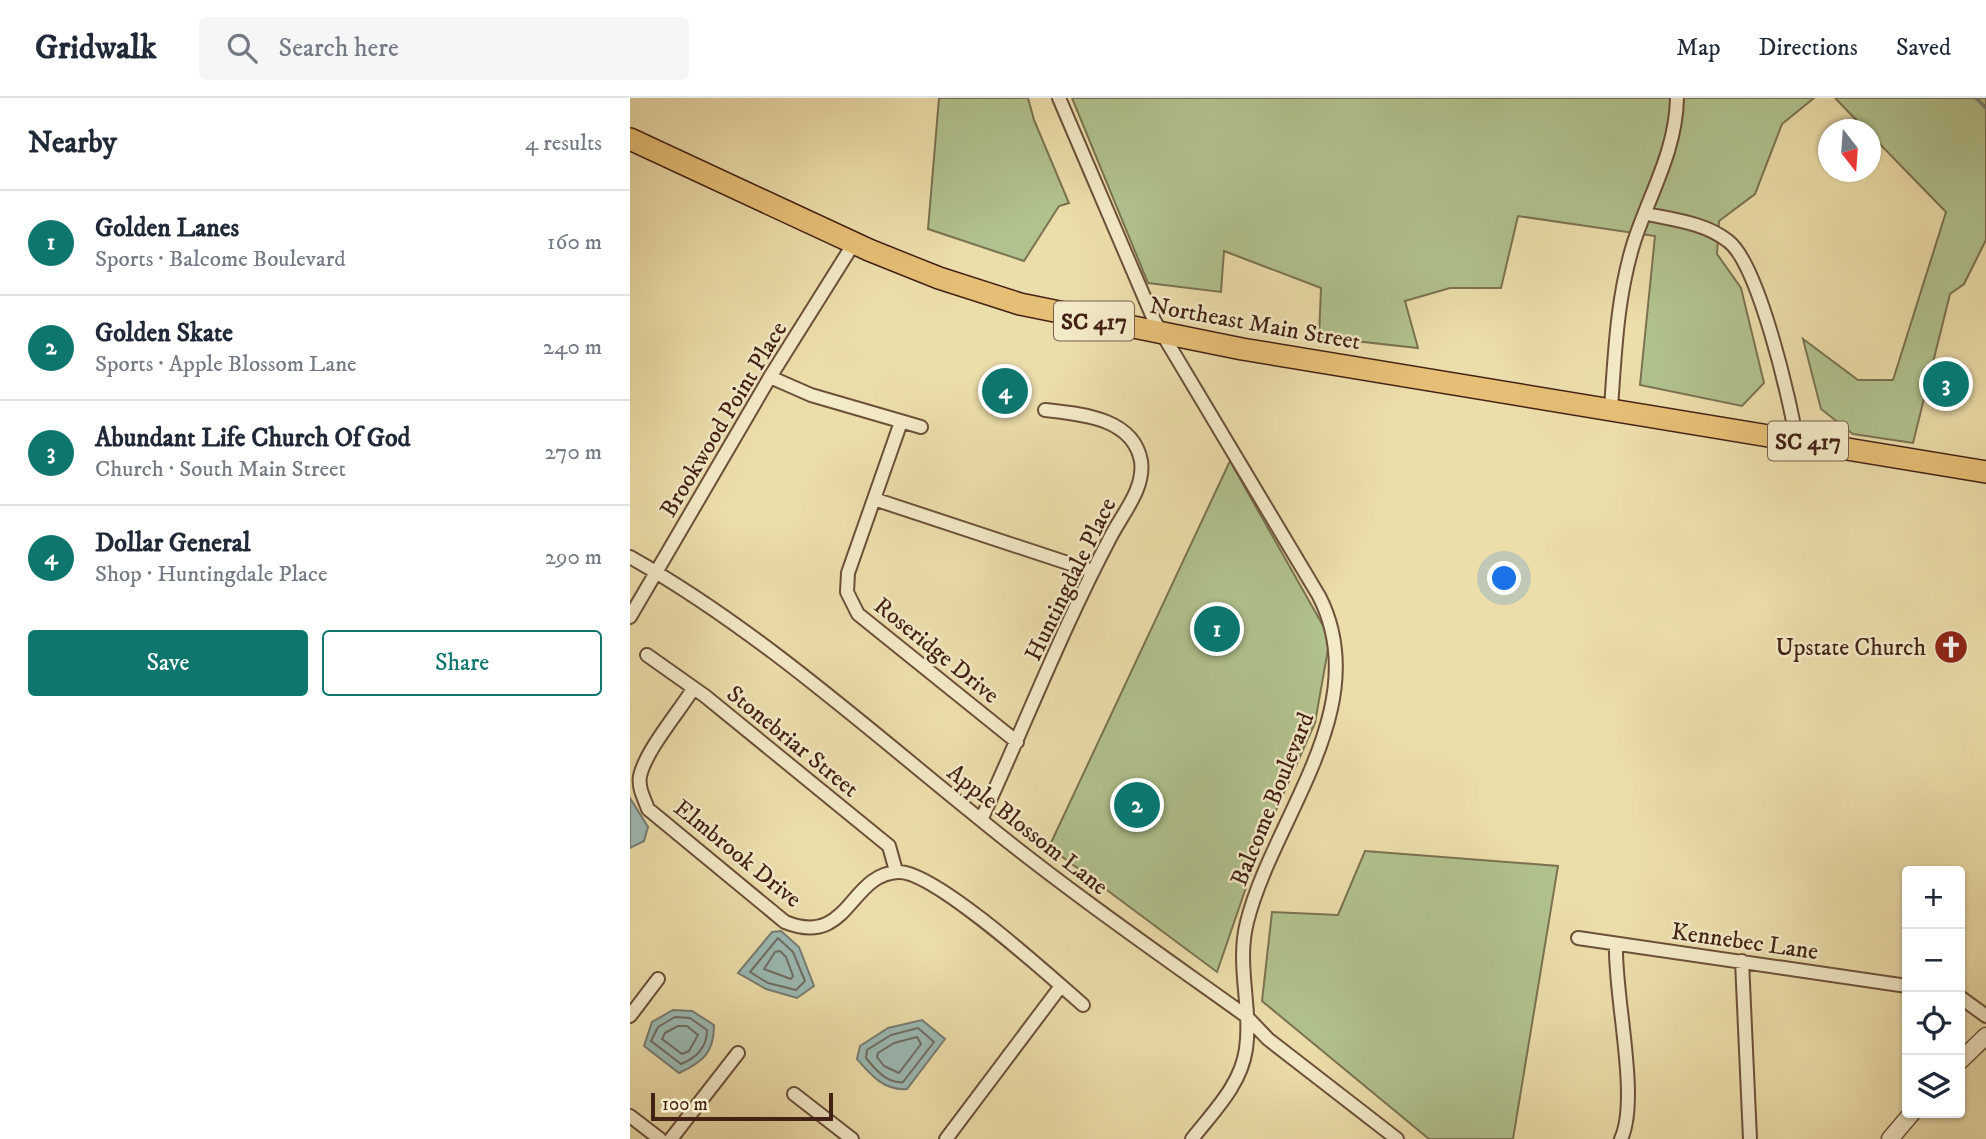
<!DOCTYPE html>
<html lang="en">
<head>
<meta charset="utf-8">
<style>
	body { margin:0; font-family:"IM FELL DW Pica",serif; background:#f6f6f7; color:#1f2937 }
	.controls { position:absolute; right:21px; bottom:21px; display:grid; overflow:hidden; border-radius:7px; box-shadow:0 2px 5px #0004 }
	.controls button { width:63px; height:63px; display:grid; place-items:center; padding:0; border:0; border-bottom:2px solid #e0e1e3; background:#fff; color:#1f2937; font:35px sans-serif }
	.compass { position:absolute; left:1188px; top:21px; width:63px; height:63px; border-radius:50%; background:#fff; box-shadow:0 2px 5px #0004; rotate:163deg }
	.scale { position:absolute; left:21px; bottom:18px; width:182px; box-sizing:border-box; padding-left:7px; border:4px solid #432114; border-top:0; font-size:19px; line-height:24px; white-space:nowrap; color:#432114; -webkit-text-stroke:5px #f3eac8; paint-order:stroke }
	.you { position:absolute; left:875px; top:481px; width:24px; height:24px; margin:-18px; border:5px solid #fff; border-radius:50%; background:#1a73e8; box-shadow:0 0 0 10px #1a73e833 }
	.badge { display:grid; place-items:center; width:46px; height:46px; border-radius:50%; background:#0f766e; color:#fff; font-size:23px; font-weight:700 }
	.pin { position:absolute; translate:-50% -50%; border:4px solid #fff; box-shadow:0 2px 7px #0006 }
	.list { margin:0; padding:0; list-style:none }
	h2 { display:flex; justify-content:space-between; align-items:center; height:91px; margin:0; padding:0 28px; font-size:30px }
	h2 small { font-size:23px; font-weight:400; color:#747a83 }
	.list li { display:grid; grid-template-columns:46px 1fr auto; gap:21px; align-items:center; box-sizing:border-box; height:105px; padding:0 28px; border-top:2px solid #e0e1e3 }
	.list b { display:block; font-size:26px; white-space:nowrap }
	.list p { margin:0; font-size:23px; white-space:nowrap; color:#747a83 }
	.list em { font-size:23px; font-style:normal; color:#747a83 }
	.actions { display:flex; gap:14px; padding:21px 28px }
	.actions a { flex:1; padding:16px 0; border:2px solid #0f766e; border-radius:7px; text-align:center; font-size:24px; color:#0f766e }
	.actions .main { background:#0f766e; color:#fff }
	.icon { flex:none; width:38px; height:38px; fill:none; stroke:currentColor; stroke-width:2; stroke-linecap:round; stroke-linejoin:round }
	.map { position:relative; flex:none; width:1356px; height:1041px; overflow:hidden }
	header { display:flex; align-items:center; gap:42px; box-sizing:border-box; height:98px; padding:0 35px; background:#fff; border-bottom:2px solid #e0e1e3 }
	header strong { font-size:33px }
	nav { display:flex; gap:38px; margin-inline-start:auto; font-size:24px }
	.search { width:490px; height:63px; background:#f6f6f7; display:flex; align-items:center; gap:18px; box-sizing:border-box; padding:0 24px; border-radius:7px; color:#747a83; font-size:26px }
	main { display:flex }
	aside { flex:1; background:#fff }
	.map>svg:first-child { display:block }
	.green { fill:#b1c28e; stroke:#7a7251; stroke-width:2 }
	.water { fill:#9cbab3; stroke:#787d73; stroke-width:2 }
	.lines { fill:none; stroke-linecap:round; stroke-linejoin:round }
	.shore { stroke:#706e64; stroke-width:2 }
	.stream { stroke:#787d73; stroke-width:3.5 }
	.minor-casing { stroke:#6d503a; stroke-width:16 }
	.tertiary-casing { stroke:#6d503a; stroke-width:19 }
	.primary-casing { stroke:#432114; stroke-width:24 }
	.minor { stroke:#f3eac8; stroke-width:12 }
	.tertiary { stroke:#f3eac8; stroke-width:16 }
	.primary { stroke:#e6bf76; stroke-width:21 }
	.labels { text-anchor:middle; stroke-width:5; stroke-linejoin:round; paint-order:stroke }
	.shield { fill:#f3eac8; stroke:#785d4a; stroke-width:2 }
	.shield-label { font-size:23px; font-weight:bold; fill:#432114 }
	.street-label { font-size:24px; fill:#432114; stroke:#f3eac8 }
	.poi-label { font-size:24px; fill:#432114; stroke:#f3eac8; text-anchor:end }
</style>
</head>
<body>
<header>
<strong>Gridwalk</strong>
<div class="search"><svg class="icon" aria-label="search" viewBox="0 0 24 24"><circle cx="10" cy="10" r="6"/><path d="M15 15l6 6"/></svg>Search here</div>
<nav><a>Map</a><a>Directions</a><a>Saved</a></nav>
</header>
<main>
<aside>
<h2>Nearby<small>4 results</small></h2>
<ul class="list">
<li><span class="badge">1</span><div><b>Golden Lanes</b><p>Sports · Balcome Boulevard</p></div><em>160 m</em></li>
<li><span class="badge">2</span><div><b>Golden Skate</b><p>Sports · Apple Blossom Lane</p></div><em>240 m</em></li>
<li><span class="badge">3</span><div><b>Abundant Life Church Of God</b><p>Church · South Main Street</p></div><em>270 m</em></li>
<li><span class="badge">4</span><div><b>Dollar General</b><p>Shop · Huntingdale Place</p></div><em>290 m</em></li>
</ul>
<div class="actions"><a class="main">Save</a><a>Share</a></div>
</aside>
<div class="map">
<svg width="1356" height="1041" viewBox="0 0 1356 1041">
	<rect width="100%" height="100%" fill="#ecdeab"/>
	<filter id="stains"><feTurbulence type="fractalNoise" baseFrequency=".00286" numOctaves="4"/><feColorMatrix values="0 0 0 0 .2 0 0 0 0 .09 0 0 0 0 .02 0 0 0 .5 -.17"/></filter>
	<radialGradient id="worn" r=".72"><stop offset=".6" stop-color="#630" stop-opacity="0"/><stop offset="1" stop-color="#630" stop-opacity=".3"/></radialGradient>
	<!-- green -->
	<path class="green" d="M309,0H398L404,22L439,105L429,108L394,163L298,131Z
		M442,0H1184L1152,26L1125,96L1089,123L1087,156L1111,190L1134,285L1112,308L1010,287L1025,138L888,118L871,190H820L775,203L788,250L689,239L691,190L594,153L591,194L518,185Z
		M1205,0H1356V142L1334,186L1320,196L1283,345L1223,336L1191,311L1173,241L1228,282H1263L1316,114L1241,37L1240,32L1235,31Z
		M600,363L700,540L685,625L631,746L587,874L419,749Z
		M735,753L928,768L883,1041H799L632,903L642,814L708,817Z"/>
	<!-- water -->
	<path class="water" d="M0,700L18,729L14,743L0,750Z
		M151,833L169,849L184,888L167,900L136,891L108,875L142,834Z
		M43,912L62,913L84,927C84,955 73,964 49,975L14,948L22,924Z
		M292,922L315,941L277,991C254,993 241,977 227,961L230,948L258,930Z"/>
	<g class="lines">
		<!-- shore -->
		<path class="shore" d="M148,840L163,854L175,883L166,892L138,885L120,874Z
			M150,853L156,859L163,878L161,881L134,871L145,854Z
			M45,919L60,920L77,932C77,949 66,960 51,966L21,943L28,929Z
			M48,928H57L68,937L59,953L52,956L32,941L35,935Z
			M288,930L304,944L273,984C257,986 245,971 236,960L237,952L261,937Z
			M287,939L291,946L269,975L254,968L247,959L248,955L264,945Z"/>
		<!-- stream -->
		<path class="stream" d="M1346,0L1356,10"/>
		<!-- minor casing -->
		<g class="minor-casing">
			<path id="minor" d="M429,0L524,222L689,498C746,609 643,720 617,824C606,867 622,909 616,951C611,987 583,1014 562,1041
				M1017,116C1045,122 1075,125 1098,143C1128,165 1160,301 1166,340
				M140,279L181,297L291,329
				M981,310C985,254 987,198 1004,144C1020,95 1046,53 1047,0
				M271,324L218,475L217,494L228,516L387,644
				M244,401L462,473
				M0,459C129,532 240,633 356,726C440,794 528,855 616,918L638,941L767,1041
				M0,519L140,279L224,145
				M17,557L75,598L259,748L266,773
				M63,591C48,615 16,652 10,678C8,690 14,700 18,711L155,824C219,850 219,776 268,774C304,772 422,880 453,907
				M351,722C394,629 432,531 480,440C492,416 515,391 511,363C503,319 449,316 415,312
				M948,840L1277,888
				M986,846C984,897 1010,1000 991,1041
				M1112,863L1120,1041
				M1330,899L1356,918
				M0,918L28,881
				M164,996L222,1041
				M0,1018L30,1041
				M41,1041L108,955
				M316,1041L431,888"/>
		</g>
		<!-- tertiary casing -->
		<g class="tertiary-casing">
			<path id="tertiary" d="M1330,963L1356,938
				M1260,1041L1282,1015"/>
		</g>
		<!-- primary casing -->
		<g class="primary-casing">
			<path id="primary" d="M0,41L239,152L309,180L390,206L612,251L1356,374"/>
		</g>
		<!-- minor -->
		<use href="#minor" class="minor"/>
		<!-- tertiary -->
		<use href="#tertiary" class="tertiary"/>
		<!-- primary -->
		<use href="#primary" class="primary"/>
	</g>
	<!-- icons -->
	<defs>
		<g id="church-disc" transform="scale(1.75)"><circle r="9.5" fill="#8f2418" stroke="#f3eac8"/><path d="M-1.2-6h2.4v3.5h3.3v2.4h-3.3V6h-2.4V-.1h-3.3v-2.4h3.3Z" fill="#fff"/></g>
	</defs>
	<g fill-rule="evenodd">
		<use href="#church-disc" x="1321" y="549"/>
	</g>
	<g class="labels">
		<!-- shield labels -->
		<g class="shield">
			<rect x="424" y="203.5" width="80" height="39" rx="5"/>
			<rect x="1138" y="323.5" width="80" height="39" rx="5"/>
		</g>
		<g class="shield-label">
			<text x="464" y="231">SC 417</text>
			<text x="1178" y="351">SC 417</text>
		</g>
		<!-- street labels -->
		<g class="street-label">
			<text transform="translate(625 225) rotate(10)" y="8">Northeast Main Street</text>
			<text transform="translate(93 321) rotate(-59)" y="8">Brookwood Point Place</text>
			<text transform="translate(440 481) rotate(-64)" y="8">Huntingdale Place</text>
			<text transform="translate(307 552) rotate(39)" y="8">Roseridge Drive</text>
			<text transform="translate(163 643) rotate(39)" y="8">Stonebriar Street</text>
			<text transform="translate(642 701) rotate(-68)" y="8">Balcome Boulevard</text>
			<text transform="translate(398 731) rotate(38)" y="8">Apple Blossom Lane</text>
			<text transform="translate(108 755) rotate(39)" y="8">Elmbrook Drive</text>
			<text transform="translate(1115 843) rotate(8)" y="8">Kennebec Lane</text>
		</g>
		<!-- poi labels -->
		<g class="poi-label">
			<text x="1296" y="557">Upstate Church</text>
		</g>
	</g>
	<rect width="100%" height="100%" filter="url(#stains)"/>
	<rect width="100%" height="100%" fill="url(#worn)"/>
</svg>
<div class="controls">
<button>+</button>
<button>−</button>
<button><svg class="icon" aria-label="locate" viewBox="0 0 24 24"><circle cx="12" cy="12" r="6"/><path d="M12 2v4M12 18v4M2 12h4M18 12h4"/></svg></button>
<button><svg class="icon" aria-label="layers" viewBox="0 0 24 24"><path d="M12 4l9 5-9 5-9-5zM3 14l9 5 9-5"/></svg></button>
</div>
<svg class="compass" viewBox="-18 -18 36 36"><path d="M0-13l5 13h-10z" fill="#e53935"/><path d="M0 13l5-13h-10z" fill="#747a83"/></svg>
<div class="scale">100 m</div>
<div class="you"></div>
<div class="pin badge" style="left:587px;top:531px">1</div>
<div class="pin badge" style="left:507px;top:707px">2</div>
<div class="pin badge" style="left:1316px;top:286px">3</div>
<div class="pin badge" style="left:375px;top:293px">4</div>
</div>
</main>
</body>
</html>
